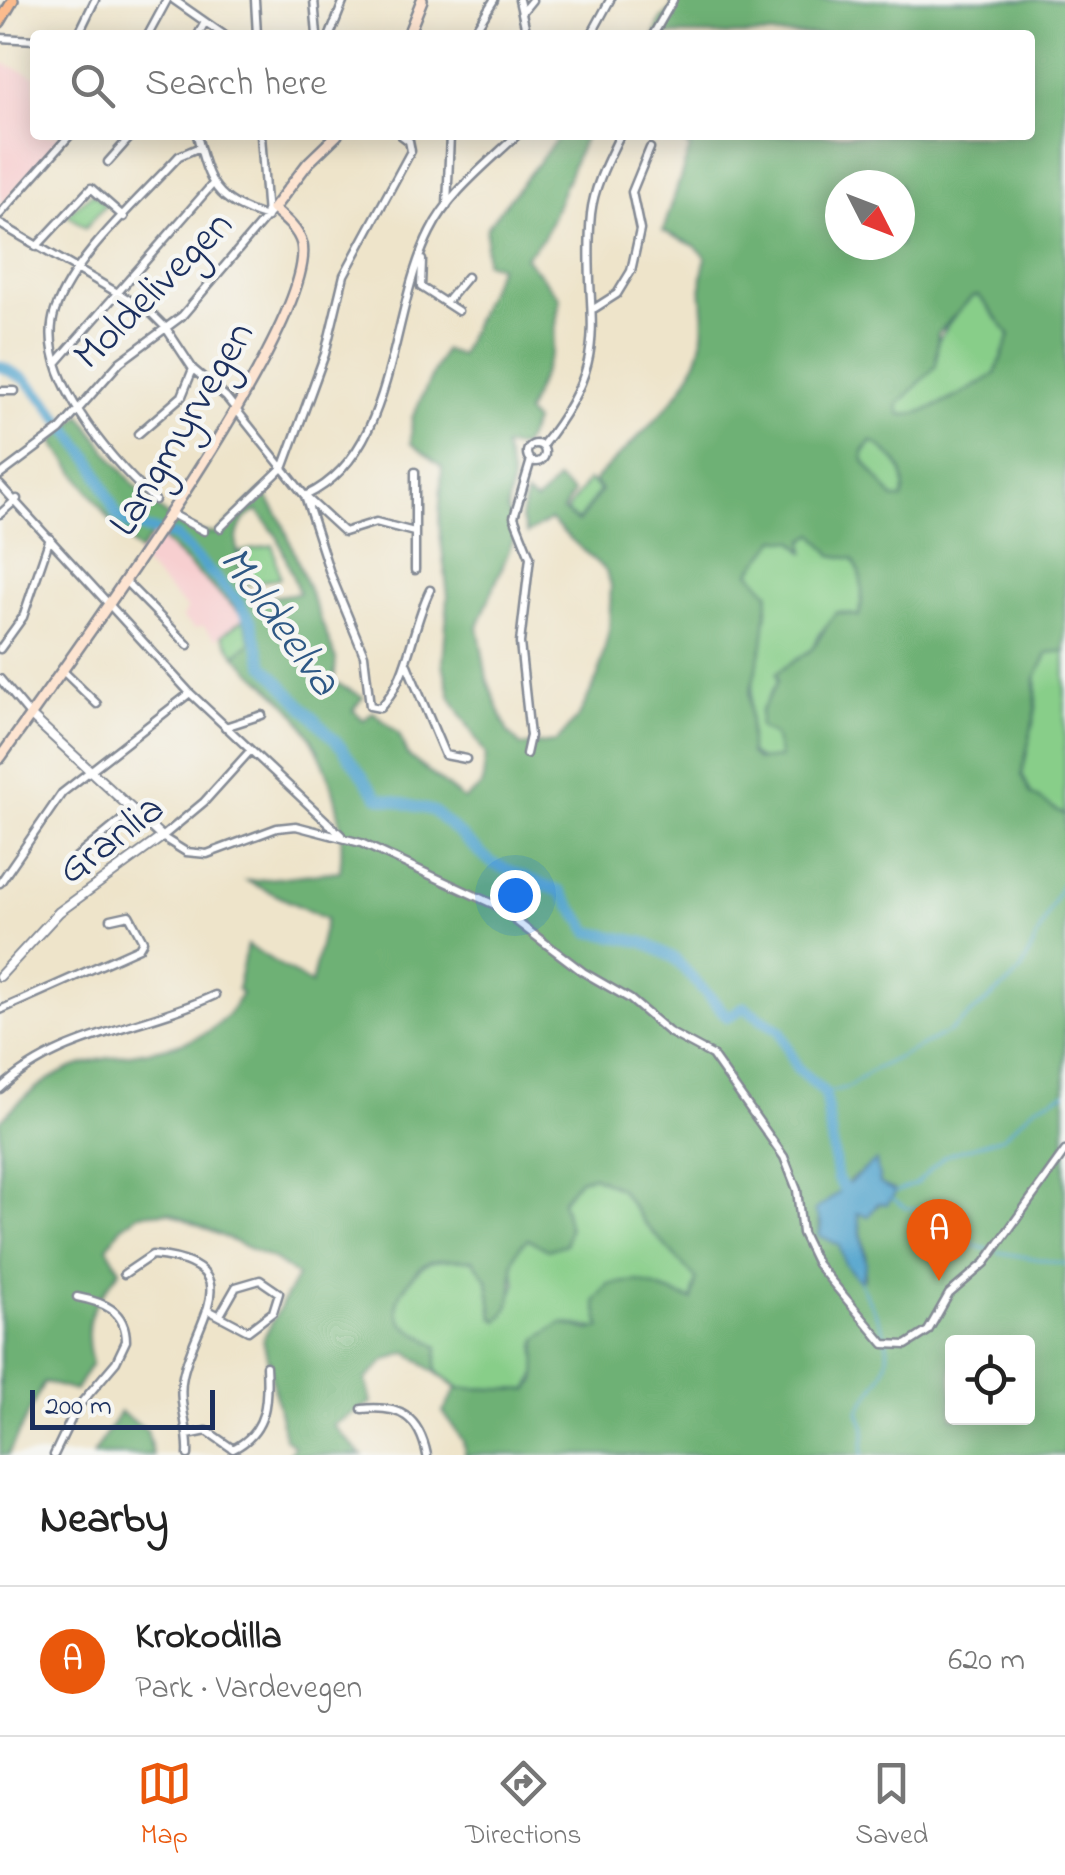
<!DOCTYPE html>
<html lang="en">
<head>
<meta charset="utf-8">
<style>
	body { margin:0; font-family:"Indie Flower",sans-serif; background:#f6f6f6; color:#222 }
	.controls { position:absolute; right:30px; bottom:30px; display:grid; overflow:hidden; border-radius:10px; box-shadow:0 5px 25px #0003 }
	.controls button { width:90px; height:90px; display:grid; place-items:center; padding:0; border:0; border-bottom:2px solid #e0e0e0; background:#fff; color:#222; font:50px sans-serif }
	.compass { position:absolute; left:825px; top:170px; width:90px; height:90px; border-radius:50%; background:#fff; box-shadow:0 5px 25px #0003; rotate:132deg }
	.scale { position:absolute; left:30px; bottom:25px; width:185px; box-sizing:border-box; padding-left:10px; border:5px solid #1b2f5e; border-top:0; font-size:28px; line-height:35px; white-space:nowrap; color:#1b2f5e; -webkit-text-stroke:8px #f6f6f2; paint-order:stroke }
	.you { position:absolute; left:515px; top:895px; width:35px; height:35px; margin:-25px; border:8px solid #fff; border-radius:50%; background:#1a73e8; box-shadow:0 0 0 15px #1a73e833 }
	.badge { display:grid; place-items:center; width:65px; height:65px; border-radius:50%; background:#ea580c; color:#fff; font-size:32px; font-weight:700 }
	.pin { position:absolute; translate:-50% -82px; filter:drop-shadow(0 2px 5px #0008) }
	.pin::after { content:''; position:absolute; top:52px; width:35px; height:30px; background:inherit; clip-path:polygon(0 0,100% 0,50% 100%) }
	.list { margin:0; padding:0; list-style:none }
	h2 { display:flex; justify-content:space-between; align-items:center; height:130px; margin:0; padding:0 40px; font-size:42px }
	h2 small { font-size:32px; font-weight:400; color:#767676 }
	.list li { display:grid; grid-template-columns:65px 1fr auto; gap:30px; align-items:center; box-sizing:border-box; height:150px; padding:0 40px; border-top:2px solid #e0e0e0 }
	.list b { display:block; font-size:38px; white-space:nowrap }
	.list p { margin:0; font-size:32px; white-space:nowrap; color:#767676 }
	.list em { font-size:32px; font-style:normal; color:#767676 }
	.icon { flex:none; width:55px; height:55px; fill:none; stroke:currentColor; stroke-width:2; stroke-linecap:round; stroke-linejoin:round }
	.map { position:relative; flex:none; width:1065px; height:1455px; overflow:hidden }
	.search { position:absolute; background:#fff; box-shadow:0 5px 25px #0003; left:30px; right:30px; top:30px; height:110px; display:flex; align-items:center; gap:25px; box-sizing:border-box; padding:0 35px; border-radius:10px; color:#767676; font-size:38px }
	.sheet { height:280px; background:#fff }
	nav { display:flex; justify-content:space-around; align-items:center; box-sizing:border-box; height:140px; border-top:2px solid #e0e0e0; background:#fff; font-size:28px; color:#767676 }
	nav a { display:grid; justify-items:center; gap:5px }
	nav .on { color:#ea580c }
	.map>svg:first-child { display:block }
	.built { fill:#f7cfd0 }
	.green { fill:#88ce89; stroke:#527e74; stroke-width:2.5 }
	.forest { fill:#6eb175; stroke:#44706a; stroke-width:2.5; fill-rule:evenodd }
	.water { fill:#52a4cd; stroke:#366a96; stroke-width:2.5 }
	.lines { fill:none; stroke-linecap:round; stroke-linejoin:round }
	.stream { stroke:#52a4cd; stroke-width:2.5 }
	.river { stroke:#52a4cd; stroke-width:11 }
	.minor-casing { stroke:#848a94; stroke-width:11 }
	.tertiary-casing { stroke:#848a94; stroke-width:12 }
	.secondary-casing { stroke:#848a94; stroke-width:14 }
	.primary-casing { stroke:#848a94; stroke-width:14 }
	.minor { stroke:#fff; stroke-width:6 }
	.tertiary { stroke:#fff; stroke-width:8 }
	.secondary { stroke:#fde4d1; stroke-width:9 }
	.primary { stroke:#fbbb8d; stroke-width:9 }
	.labels { text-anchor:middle; stroke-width:9; stroke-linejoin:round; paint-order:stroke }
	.street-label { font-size:42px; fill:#1b2f5e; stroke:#f6f6f2 }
	.water-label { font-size:45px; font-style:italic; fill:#2e5885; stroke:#f6f6f2 }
</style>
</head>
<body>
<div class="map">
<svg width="1065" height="1455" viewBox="0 0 1065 1455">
	<rect width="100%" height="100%" fill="#f6f6f2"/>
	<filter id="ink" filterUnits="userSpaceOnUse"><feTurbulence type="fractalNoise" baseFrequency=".01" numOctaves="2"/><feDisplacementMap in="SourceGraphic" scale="20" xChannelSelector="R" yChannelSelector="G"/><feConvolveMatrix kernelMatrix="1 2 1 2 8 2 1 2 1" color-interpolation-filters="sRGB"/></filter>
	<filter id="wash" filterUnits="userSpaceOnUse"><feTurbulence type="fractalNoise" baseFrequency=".0048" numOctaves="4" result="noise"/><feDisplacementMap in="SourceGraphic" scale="40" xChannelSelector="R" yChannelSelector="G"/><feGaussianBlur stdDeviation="2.25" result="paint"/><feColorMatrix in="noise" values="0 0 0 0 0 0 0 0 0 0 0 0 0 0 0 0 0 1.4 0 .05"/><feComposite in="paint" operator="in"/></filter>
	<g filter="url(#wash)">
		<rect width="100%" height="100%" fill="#eee4ca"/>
		<!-- built -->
		<path class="built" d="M1,62L35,76V135H64L0,206Z
			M153,532L199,572L244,619L216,639L203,626L195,629L182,618L187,609L136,556Z"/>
		<!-- green -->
		<path class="green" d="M92,193L106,204L85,228L67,214Z
			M973,296H979L1010,335L995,374C977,386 919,420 899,414L898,405C930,370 934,330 973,296Z
			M874,440C893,460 912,470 902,499L894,500L864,461L863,453Z
			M588,480L600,490L578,521L566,512Z
			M814,534L832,555L854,559C863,575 864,598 859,616L840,612L820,633L811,650L777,673L778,681L761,711L778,744L780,757C767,763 760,763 750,753L748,721L758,649L763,643L750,572L777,539L794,541L802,551L807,535Z
			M273,545L280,578L247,584L240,552Z
			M244,619L252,642L235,655L222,635Z
			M1058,649L1065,651V815L1031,794L1022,774L1036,709L1037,669L1048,653Z
			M593,1176L619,1188L646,1225L696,1279L692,1300L637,1281L595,1301L601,1329L561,1323L535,1345L538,1370L528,1390L460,1388L436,1371L438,1347C427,1335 409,1333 401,1320C395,1311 396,1300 402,1291C427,1255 429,1260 473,1260L488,1281L493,1317L504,1315L516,1283L511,1259L517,1247L566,1214L562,1201L579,1179Z"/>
		<!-- forest -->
		<path class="forest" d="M679,0H1065V651L1048,653L1035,679L1036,709L1022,774L1031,794L1065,815V1455H465L463,1441L443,1412L457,1388L407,1352L385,1361L366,1379L371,1403L333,1425L362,1455H288L294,1446L285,1438L263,1339L297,1276L275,1260L169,1212L139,1214L121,1227L107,1247L120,1270C94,1306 80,1317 92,1363L75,1391L44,1382L8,1455H0V1121C24,1096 49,1074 83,1064C137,1047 215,1056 241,993L237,989L247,945L311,984L326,919L247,881L340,871C347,817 329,760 297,716C280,693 254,676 235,655L251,642L243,616L154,532L139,552L115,527L53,442L81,415C110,454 162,538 218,533L263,490L282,521L336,659L334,682L363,697L353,710L364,720L373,712L399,734L407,755L464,800L482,786L486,755L451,698L443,664L448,596L439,524L442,467L411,443L412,418L444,350L460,355L499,266L485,262L487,227L560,135H585L544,237L525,257L560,298L552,352L526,413L534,422L523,447H504L512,479L507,510L515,536L478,626L487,679L508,733L521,746L556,742L579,716L598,676L609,630L611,585L606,571L550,520L527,534L521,518L526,495L536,502L557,480L573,493L563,511L578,522L601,491L594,481C632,439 696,396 703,334C706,302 696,290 706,258L695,246L663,231L690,148L675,135H1030V35H655L660,21ZM840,185H900V245H840ZM973,296H979L1010,335L995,374C977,386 919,420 900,414L898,405L936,366L938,333ZM871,441C894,454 911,472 902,499H894L864,461L863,452ZM258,511L278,538L299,593L262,598L244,588C239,561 225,524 258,511ZM814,534L832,555L853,559C863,575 864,597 859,616L836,612L811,650L776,673L778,681L761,711L759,727L774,735L780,758L757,760L750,754V693L763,644L769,593L750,572L777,539L794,541L805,552L804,540ZM875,1162L880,1184L894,1190L870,1213H857L866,1254L864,1280L846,1264L839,1245L820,1235L819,1216L849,1181ZM593,1176L619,1188L646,1225L696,1279L692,1300L637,1281L608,1284L595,1301L601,1328L588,1330L561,1323L537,1339L536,1380L528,1390L460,1388L436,1371L438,1348C427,1335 409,1333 401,1320C395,1311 396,1300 402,1291C426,1255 429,1260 473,1260L488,1281L493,1317L498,1321C527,1293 498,1261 528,1239L548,1250L566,1244L569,1228L562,1201L579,1179ZM952,1342H1028V1418H952Z
			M120,1412L147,1430L153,1455H93Z"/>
		<!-- water -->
		<path class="water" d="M876,1161L880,1184L896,1192L887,1204L878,1203L868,1216L857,1213L866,1264L860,1282L845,1264L839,1245L819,1235L822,1225L815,1210C839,1196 853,1177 876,1161Z"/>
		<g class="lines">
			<!-- stream -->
			<path class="stream" d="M825,1093L849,1087L869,1072L949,1032L1010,982L1022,969L1065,878
				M896,1192L917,1183L944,1156L1003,1137L1036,1106L1065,1093
				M893,1199L906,1208L920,1209L939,1236L990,1250
				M998,1252L1065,1264
				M860,1282C873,1315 901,1341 880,1378C873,1390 864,1399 859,1412L865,1428L862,1455"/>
			<!-- river -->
			<path class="river" d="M0,366L25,379L46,401L93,463L117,516L128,525L175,536L236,599L251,622L264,665L342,748L378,797L433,811L492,863L561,892L590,932L643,942L674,958L728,1017L744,1007L780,1031L797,1068L825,1093L837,1178L844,1189"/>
		</g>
	</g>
	<g filter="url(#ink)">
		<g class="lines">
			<!-- minor casing -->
			<g class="minor-casing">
				<path id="minor" d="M174,0L224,35
					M255,0L257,35
					M314,0L317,35
					M519,0L527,35
					M523,11L532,0
					M78,35L95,0
					M148,35L167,0
					M198,35L205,22
					M330,35L344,0
					M472,35L494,0
					M591,35L610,0
					M653,35L673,0
					M0,38L35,40
					M197,135C209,184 215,201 267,217L261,135
					M108,162L132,135
					M447,206L450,135
					M0,214L70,135
					M0,224L150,312L166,328L193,369L226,397L305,496C398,453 388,315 430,232C449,193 486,165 517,135
					M36,247L91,188L124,217
					M422,260L421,287L458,311
					M446,302L467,277
					M595,308L617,294L631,271L640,230L632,192L650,148
					M57,362L211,186
					M0,391H15
					M138,434L182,396L193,369
					M527 453a9 9 0 1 1 18 0a9 9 0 1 1-18 0Z
					M542,446C619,350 581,318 591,214C594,186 608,160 620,135
					M415,472V570
					M0,475L60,430L120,362L182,316L273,209
					M0,485L190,693L341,835
					M305,496L330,573L364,655L370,706L380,708C410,676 411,628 430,590
					M306,497L344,532L376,522L414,532
					M155,500C112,461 34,374 55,311C73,257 140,199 179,156L200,147
					M170,513L204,531
					M0,514L17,499
					M220,528L284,466L325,354L344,275L411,151L409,141L401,135
					M125,581L188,645
					M0,649L23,617L50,538
					M407,665L445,755L466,759
					M63,671L97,704
					M0,679L30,715
					M225,727L262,715
					M250,751L204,802L162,837L186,852L207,854L277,828L296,826L361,843L495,905L583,972L630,999L669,1032L712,1055L784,1157L797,1190L802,1233L817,1264L884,1344L906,1345L928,1331L949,1294L985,1263L1065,1151
					M526,754L530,736L520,643L530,557L514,517L531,460
					M69,863L134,810
					M0,883L62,793L190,693
					M0,1010L139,948L143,941L129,915L111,919
					M0,1089C60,1033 143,1029 215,995
					M124,1274L152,1255C254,1264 194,1321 183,1376C177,1403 190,1428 188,1455
					M210,1311L248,1331L273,1312L279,1293L260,1280L236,1287L220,1315
					M362,1409C401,1405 419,1417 427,1455
					M188,1435L207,1431L233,1449C268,1432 268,1400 266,1366
					M54,1455L76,1409L116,1362L126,1341C126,1310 103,1302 77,1297"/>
			</g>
			<!-- tertiary casing -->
			<g class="tertiary-casing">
				<path id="tertiary" d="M0,976L59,912L162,837L30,715"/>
			</g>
			<!-- secondary casing -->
			<g class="secondary-casing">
				<path id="secondary" d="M408,35L422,0
					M0,758C56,678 319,325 302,244C298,229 284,218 273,209L308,163L337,135"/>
			</g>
			<!-- primary casing -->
			<g class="primary-casing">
				<path id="primary" d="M0,22L13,0"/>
			</g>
			<!-- minor -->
			<use href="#minor" class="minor"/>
			<!-- tertiary -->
			<use href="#tertiary" class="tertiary"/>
			<!-- secondary -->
			<use href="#secondary" class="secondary"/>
			<!-- primary -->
			<use href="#primary" class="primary"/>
		</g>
	</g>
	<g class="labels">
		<!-- street labels -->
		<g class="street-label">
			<text transform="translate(151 288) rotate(-45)" y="15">Moldelivegen</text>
			<text transform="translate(179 427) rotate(-59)" y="15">Langmyrvegen</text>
			<text transform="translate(109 837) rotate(-37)" y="15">Granlia</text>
		</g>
		<!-- water labels -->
		<g class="water-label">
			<text transform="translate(282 619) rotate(54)" y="16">Moldeelva</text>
		</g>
	</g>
</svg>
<div class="controls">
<button><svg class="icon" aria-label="locate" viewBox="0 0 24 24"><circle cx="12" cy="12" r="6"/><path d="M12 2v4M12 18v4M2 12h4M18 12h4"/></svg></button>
</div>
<svg class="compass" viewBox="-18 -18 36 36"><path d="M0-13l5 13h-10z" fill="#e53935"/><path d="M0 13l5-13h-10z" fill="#767676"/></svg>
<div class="scale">200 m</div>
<div class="you"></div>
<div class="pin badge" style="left:939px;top:1281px">A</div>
<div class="search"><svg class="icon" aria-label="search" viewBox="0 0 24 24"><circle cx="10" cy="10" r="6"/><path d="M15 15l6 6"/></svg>Search here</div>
</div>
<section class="sheet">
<h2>Nearby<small></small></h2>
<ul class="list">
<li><span class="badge">A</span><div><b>Krokodilla</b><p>Park · Vardevegen</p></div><em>620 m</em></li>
</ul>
</section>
<nav>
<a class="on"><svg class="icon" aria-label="map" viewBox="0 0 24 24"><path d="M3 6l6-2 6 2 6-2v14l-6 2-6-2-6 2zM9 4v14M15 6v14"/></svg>Map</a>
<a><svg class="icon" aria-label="directions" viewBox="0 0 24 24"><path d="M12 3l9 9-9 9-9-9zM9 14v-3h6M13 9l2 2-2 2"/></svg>Directions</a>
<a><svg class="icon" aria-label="saved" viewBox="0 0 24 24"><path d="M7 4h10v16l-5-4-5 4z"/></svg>Saved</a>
</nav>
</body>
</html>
